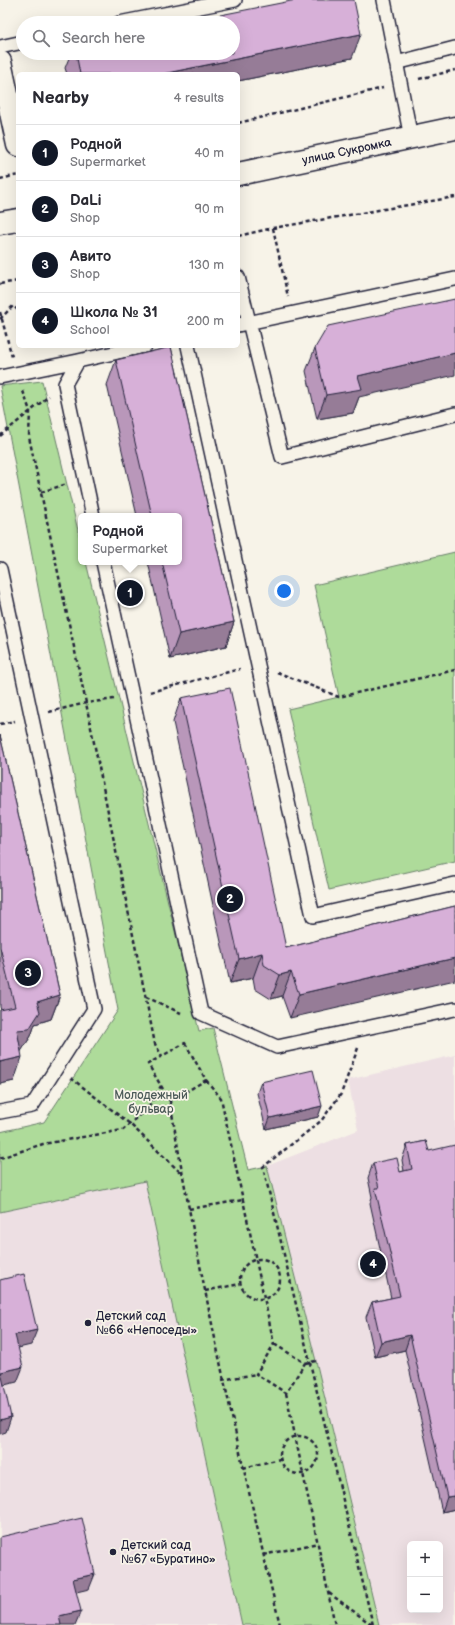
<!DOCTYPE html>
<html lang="en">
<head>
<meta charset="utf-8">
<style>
	body { margin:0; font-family:"Balsamiq Sans",sans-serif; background:#f7f7f7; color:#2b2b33 }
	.controls { position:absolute; right:12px; bottom:12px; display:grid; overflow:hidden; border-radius:6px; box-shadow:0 4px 16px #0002 }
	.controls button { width:36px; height:36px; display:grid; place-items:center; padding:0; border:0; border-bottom:1px solid #e1e1e2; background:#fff; color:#2b2b33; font:20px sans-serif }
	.you { position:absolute; left:284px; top:591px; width:14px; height:14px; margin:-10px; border:3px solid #fff; border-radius:50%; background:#1a73e8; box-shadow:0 0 0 6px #1a73e833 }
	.badge { display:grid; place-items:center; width:26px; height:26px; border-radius:50%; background:#111827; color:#fff; font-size:13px; font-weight:700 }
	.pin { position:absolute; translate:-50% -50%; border:2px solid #fff; box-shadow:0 1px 4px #0006 }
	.popup { position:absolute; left:78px; top:513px; width:104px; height:52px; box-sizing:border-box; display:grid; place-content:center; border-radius:6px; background:#fff; filter:drop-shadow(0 1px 3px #0005); font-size:13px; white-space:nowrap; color:#7c7c81 }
	.popup b { font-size:15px; color:#2b2b33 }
	.popup::after { content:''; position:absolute; left:50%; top:100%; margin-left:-8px; border:8px solid transparent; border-top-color:#fff }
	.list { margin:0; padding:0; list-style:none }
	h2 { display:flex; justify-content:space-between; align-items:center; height:52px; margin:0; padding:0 16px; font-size:17px }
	h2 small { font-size:13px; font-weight:400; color:#7c7c81 }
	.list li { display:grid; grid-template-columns:26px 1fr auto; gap:12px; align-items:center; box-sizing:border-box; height:56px; padding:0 16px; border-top:1px solid #e1e1e2 }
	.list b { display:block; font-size:15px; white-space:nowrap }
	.list p { margin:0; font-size:13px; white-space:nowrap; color:#7c7c81 }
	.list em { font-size:13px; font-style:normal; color:#7c7c81 }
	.icon { flex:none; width:22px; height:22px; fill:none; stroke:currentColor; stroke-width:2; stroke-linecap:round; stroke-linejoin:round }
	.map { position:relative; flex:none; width:455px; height:1625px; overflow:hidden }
	.search { position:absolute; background:#fff; box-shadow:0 4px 16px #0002; left:16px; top:16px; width:224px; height:44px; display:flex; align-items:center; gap:10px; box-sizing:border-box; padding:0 14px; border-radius:22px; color:#7c7c81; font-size:15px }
	.panel { position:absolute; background:#fff; box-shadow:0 4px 16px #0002; left:16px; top:72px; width:224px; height:276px; border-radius:6px }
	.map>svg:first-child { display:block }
	.built { fill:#eddfe3; fill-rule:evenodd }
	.green { fill:#aedb9a; stroke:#687e6a }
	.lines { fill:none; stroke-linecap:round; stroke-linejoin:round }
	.lane-casing { stroke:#22223b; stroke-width:16 }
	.street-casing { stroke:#22223b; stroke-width:25 }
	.secondary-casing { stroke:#22223b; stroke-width:25 }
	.path { stroke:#22223b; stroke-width:2.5; stroke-dasharray:4 3; stroke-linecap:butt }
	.lane { stroke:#f7f3e8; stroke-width:13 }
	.street { stroke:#f7f3e8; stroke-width:22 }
	.secondary { stroke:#f7f3e8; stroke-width:22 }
	.wall { fill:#b997ba; stroke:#22223b }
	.shaded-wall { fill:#967b97; stroke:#22223b }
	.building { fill:#d7b0d8; stroke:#22223b }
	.poi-dot { fill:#22223b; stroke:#f7f3e8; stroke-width:1.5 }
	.labels { text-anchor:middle; stroke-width:3.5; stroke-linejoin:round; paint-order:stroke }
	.street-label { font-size:12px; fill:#22223b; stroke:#f7f3e8 }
	.park-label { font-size:12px; fill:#4c5a58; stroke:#f7f3e8 }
	.poi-label { font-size:12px; fill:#22223b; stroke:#f7f3e8; text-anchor:start }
</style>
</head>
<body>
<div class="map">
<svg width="455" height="1625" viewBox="0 0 455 1625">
	<rect width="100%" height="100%" fill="#f7f3e8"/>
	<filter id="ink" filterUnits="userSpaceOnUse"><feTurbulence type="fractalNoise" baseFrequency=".025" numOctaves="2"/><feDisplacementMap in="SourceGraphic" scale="8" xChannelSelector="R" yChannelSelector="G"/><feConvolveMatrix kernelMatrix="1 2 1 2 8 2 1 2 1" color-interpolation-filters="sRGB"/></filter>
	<g filter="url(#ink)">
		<!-- built -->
		<path class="built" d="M455,1055V1625H379L316,1361L267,1166L358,1130L348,1080ZM410,1544H440V1610H410Z
			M145,1180L242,1625H0V1212Z"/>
		<!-- green -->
		<path class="green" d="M42,381L81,543V562H86L199,1031L213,1028L248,1170L267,1166L316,1361L379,1625H242L145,1181L0,1212V1132L44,1122L118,1010L0,386Z
			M455,552V861L329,890L288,709L339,697L314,585Z"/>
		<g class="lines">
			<!-- lane casing -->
			<g class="lane-casing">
				<path id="lane" d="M384,0L411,138
					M119,23L235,0
					M0,47L23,42
					M396,63L455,48
					M238,277L282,457L455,414
					M238,325L455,279
					M188,346L313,916L455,884
					M0,377L78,361
					M93,516L65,384L78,361L145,346
					M103,562L201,1013L277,1047L455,1009
					M0,569L94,1009L32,1106L0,1112"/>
			</g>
			<!-- street casing -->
			<g class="street-casing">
				<path id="street" d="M0,62L18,145"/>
			</g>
			<!-- secondary casing -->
			<g class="secondary-casing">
				<g id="secondary">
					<path id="s1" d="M238,174L455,128"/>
					<path d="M0,223L18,220"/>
				</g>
			</g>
			<!-- path -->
			<path class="path" d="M419,79L455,70
				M238,123L383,88
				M0,179L18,175
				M273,228L288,297
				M238,236L273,228L455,197
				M0,284L18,281
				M0,312L12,357
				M0,319L13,306L18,310
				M23,391L30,411L29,437L86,703L155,1044L162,1056
				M0,436L49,396
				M41,492L67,484
				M277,672L339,697L455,670
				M150,692L240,669
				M49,712L86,703L114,699
				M0,724L15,721
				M146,997L181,1013
				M185,1043L206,1080L170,1101L148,1064Z
				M358,1048L341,1094L321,1121L263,1167L373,1625
				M71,1078L130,1124L181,1173
				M206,1080L221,1098L274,1344L256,1374L286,1393L305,1363L274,1344
				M170,1101C199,1278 239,1451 280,1625
				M0,1158L43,1144L123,1130L149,1106L161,1086
				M189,1209L243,1200
				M240 1279a20 20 0 1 1 40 0a20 20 0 1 1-40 0Z
				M205,1291L240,1284
				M305,1363L316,1361
				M222,1380L256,1374
				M286,1393L335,1625
				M280 1455a19 19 0 1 1 38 0a19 19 0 1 1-38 0Z
				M243,1468L280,1459
				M263,1555L318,1543
				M329,1593L372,1625"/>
			<!-- lane -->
			<use href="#lane" class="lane"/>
			<!-- street -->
			<use href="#street" class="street"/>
			<!-- secondary -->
			<use href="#secondary" class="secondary"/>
		</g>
		<!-- wall -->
		<path class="wall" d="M71,53H233L352,58L238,81V74H67L65,68Z
			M171,347L234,622L226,646L170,659L148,562H179V516H137L107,385L116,360Z
			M315,348L359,397L353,413L317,419L306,371Z
			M181,698L286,948L455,906L290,1018L282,996L271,999L255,989L253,978L230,983L173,722Z
			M0,735L60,995L51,1019L35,1024L31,1036L21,1051L14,1081L0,1084V1010H1L0,1007Z
			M261,1082L318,1117L266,1129L257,1093Z
			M426,1141L455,1509L442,1512L405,1350L375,1357L366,1317L372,1302L391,1298L370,1203L372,1197L368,1178L373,1163L400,1172L404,1171L402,1160L407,1145Z"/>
		<!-- shaded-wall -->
		<path class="shaded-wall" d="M361,34L352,58L238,81V74H162Z
			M455,353V375L359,397L353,413L317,419L326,395L358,376Z
			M234,622L226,646L170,659L179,634Z
			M262,953L253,978L230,983L239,959Z
			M455,958V980L290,1018L299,994Z
			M291,972L282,996L271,999L280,975Z
			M60,995L51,1019L35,1024L31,1036L20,1053L17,1030L37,1002Z
			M22,1057L14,1081L0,1084V1062Z
			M322,1106L318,1117L266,1129L270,1118Z
			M37,1330L31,1345L10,1350L15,1335Z
			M410,1335L405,1350L375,1357L381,1342Z
			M23,1367L17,1382L0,1386L1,1372Z
			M11,1417L6,1432L0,1434V1420Z
			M455,1496V1509L442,1512L447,1497Z
			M95,1574L89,1589L68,1594L73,1579Z
			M81,1611L75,1625H56L59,1616Z"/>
		<!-- building -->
		<path class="building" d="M296,0H354L361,34L162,74H80L76,53H233V23H180Z
			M455,299V353L358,376L362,389L326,395L315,348L328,326Z
			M171,347L234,622L179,634L162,562H179V516H152L116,360Z
			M230,688L286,948L455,906V958L299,994L291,972L280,975L264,965L262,953L239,959L181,698Z
			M0,735L60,995L37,1002L40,1012L29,1029L17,1030L22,1057L0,1062V1010L15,1007L0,947Z
			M313,1070L322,1106L270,1118L261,1082Z
			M426,1141L429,1151L455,1145V1496L447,1497L410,1335L381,1342L372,1302L400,1296L375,1188H379L373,1163L397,1158L400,1172L412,1169L407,1145Z
			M24,1274L37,1330L15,1335L23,1367L1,1372L11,1417L0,1420V1280Z
			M82,1518L95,1574L73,1579L81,1611L59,1616L61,1625H0V1537Z"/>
	</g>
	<!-- markers -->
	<g class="poi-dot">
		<circle cx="88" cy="1323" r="4"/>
		<circle cx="113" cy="1552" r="4"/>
	</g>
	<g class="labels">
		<!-- street labels -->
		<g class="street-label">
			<text dy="4" stroke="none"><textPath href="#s1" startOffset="111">улица Сукромка</textPath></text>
		</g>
		<!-- park labels -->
		<g class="park-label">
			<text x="151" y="1099">Молодежный<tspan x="151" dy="14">бульвар</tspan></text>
		</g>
		<!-- poi labels -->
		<g class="poi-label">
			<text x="96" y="1320">Детский сад<tspan x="96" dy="14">№66 «Непоседы»</tspan></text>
			<text x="121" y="1549">Детский сад<tspan x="121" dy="14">№67 «Буратино»</tspan></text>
		</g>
	</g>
</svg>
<div class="controls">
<button>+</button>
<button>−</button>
</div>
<div class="you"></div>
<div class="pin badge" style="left:130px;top:593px">1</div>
<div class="popup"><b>Родной</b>Supermarket</div>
<div class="pin badge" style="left:230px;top:899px">2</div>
<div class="pin badge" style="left:28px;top:973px">3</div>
<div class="pin badge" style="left:373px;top:1264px">4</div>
<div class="search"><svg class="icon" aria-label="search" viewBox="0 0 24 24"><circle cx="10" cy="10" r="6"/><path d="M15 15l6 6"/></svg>Search here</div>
<section class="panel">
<h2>Nearby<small>4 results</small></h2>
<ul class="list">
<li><span class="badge">1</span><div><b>Родной</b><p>Supermarket</p></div><em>40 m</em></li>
<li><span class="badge">2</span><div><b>DaLi</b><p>Shop</p></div><em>90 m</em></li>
<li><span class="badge">3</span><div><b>Авито</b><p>Shop</p></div><em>130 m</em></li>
<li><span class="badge">4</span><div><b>Школа № 31</b><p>School</p></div><em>200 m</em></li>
</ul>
</section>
</div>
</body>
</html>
